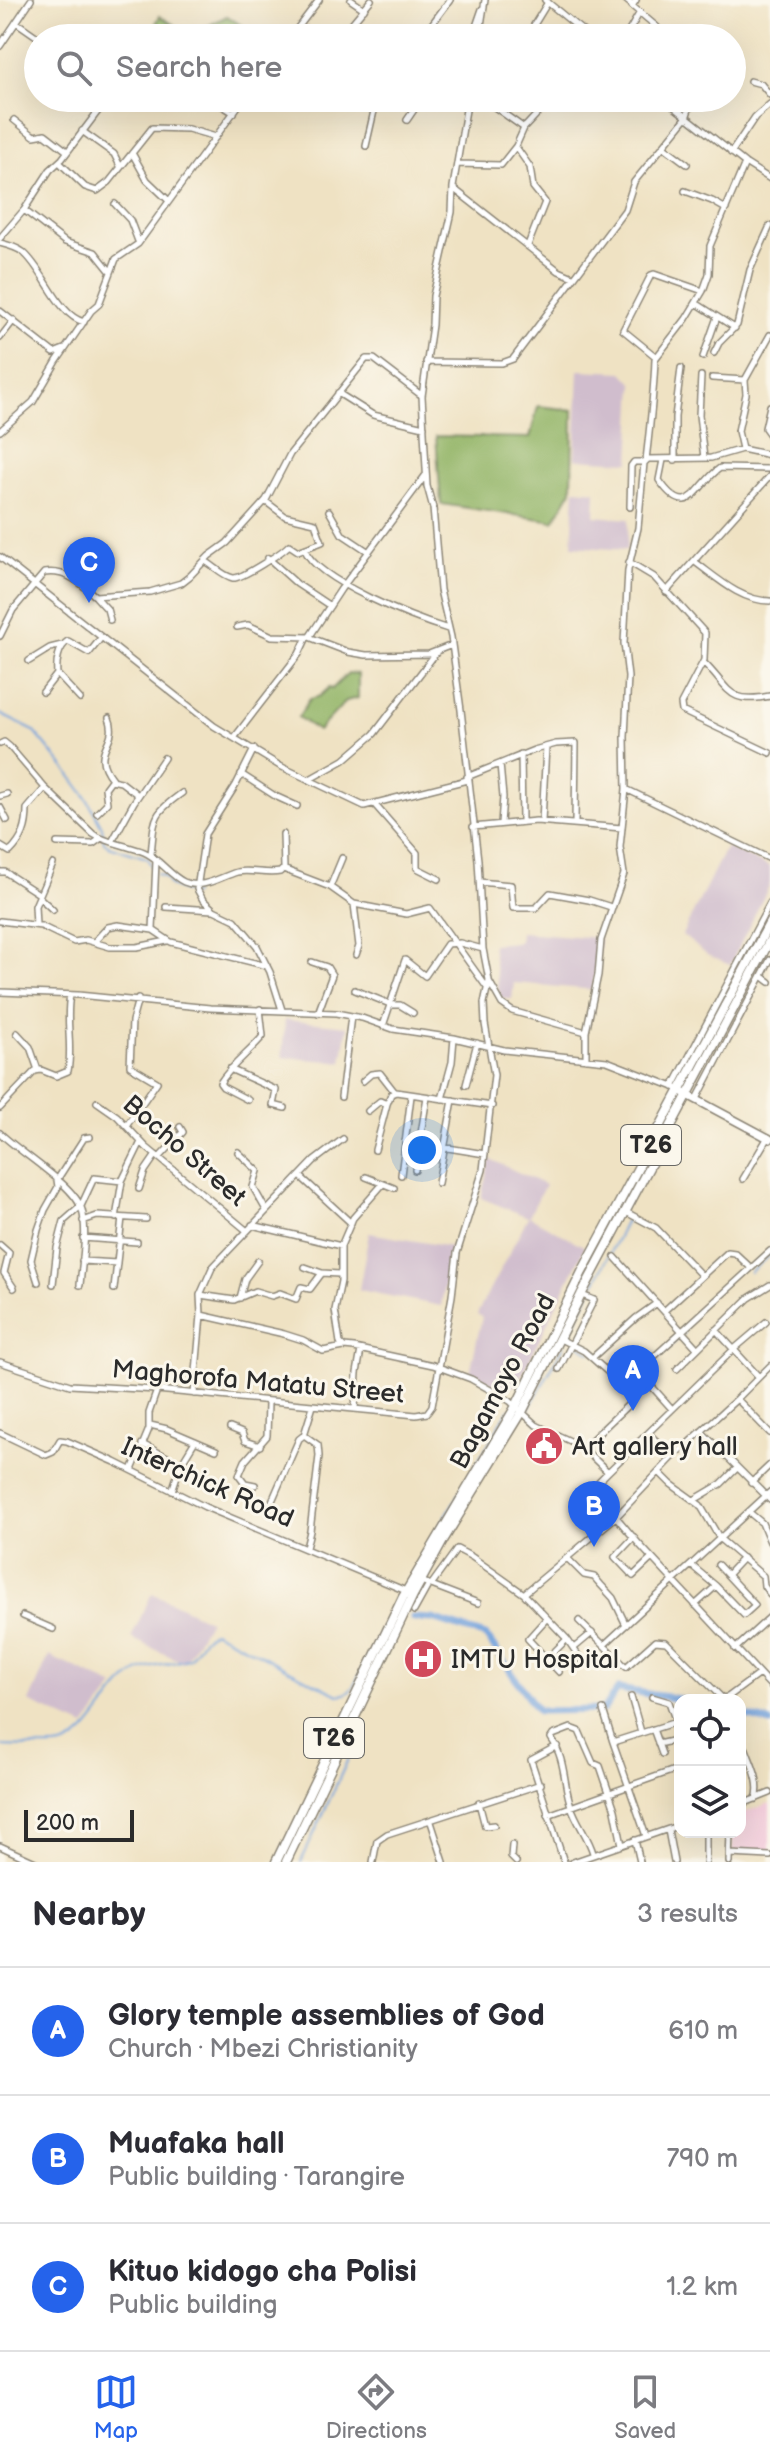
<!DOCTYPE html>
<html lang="en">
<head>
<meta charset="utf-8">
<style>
	body { margin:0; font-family:"Balsamiq Sans",sans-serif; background:#f7f7f7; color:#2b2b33 }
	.controls { position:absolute; right:24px; bottom:24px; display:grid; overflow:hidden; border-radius:16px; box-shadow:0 8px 32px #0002 }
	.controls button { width:72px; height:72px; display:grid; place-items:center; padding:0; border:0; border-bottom:2px solid #e1e1e2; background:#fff; color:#2b2b33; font:40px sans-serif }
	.scale { position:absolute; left:24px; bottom:20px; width:110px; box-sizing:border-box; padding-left:8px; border:4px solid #2b2b2b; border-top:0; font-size:22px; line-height:28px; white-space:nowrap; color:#2b2b2b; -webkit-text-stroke:6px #fbf7ec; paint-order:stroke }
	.you { position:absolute; left:422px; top:1150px; width:28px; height:28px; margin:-20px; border:6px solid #fff; border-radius:50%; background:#1a73e8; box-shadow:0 0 0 12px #1a73e833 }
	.badge { display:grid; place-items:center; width:52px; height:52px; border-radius:50%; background:#2563eb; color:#fff; font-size:26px; font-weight:700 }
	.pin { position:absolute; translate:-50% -66px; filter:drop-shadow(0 2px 4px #0008) }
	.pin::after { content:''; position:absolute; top:42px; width:28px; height:24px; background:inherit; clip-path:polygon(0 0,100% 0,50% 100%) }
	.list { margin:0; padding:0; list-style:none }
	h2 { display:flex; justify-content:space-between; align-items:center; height:104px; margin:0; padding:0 32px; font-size:34px }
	h2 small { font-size:26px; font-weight:400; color:#7c7c81 }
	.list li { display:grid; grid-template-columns:52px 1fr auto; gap:24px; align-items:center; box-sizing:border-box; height:128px; padding:0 32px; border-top:2px solid #e1e1e2 }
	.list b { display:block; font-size:30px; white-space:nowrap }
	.list p { margin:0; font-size:26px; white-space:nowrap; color:#7c7c81 }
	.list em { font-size:26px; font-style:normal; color:#7c7c81 }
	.icon { flex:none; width:44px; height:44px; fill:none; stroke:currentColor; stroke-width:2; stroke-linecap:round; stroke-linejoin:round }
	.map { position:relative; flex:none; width:770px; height:1862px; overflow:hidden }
	.search { position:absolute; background:#fff; box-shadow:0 8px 32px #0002; left:24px; right:24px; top:24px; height:88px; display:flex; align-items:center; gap:20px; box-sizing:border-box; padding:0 28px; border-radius:44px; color:#7c7c81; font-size:30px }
	.sheet { height:488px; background:#fff }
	nav { display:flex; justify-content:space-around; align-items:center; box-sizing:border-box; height:112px; border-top:2px solid #e1e1e2; background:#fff; font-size:22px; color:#7c7c81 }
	nav a { display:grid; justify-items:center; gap:4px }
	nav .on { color:#2563eb }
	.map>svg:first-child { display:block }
	.built { fill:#f4cfdd }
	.industrial { fill:#d0bdcd }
	.forest { fill:#94b669; stroke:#60704a; stroke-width:2 }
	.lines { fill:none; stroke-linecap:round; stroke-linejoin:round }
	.stream { stroke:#73a2dc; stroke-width:2 }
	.river { stroke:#73a2dc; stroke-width:7 }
	.minor-casing { stroke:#8d8677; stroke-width:8 }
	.major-casing { stroke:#8d8677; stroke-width:10 }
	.highway-casing { stroke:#8d8677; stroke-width:11 }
	.minor { stroke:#fff; stroke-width:5 }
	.major { stroke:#fff; stroke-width:7 }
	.highway { stroke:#fff; stroke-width:8 }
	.labels { text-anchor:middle; stroke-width:6; stroke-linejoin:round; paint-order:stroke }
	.shield { fill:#fbf7ec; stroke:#696865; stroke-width:2 }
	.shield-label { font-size:24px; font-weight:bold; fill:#2b2b2b }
	.street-label { font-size:26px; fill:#2b2b2b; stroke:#fbf7ec }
	.poi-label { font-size:26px; fill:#2b2b2b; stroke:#fbf7ec; text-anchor:start }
</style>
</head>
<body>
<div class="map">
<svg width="770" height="1862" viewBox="0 0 770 1862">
	<rect width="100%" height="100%" fill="#fbf7ec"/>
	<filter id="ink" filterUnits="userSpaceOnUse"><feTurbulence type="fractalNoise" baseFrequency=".0125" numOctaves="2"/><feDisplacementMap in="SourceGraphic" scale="16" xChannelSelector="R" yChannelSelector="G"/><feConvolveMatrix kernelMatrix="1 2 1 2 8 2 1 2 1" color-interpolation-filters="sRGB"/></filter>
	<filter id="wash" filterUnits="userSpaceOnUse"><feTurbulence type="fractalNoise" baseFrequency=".006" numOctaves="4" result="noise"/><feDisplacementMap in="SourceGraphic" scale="32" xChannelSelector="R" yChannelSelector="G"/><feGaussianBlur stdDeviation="1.8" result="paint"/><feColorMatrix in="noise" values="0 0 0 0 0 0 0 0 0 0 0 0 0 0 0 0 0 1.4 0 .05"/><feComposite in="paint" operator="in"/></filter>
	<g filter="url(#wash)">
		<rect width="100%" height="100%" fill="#efe2c3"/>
		<!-- built -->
		<path class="built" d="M770,1803V1853L732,1852L733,1832H740V1814Z"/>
		<!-- industrial -->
		<path class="industrial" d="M579,370L623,372L634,384L630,462L575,459Z
			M575,489L596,491L595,516L629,519L627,550L572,546Z
			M726,847L770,867V884L730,965L707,955L682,935Z
			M520,932L600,938L593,988L596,990L514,983L512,999H500L492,944L519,942Z
			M285,1020L348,1026L342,1062L282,1057Z
			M490,1159L545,1185L529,1216L585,1247L517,1385L503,1389L470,1372L482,1317L477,1314L528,1217L481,1198Z
			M369,1233L451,1247L441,1306L359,1290Z
			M152,1593L209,1620L184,1663L131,1638Z
			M49,1656L115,1686L85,1727L29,1702Z"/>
		<!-- forest -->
		<path class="forest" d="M160,16L191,35L227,16L247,29L248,38H153V29Z
			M538,406L573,410L572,490L554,521L441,504L436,436L530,438Z
			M348,673L358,674V698L346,701L318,731L298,717L310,699L320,696L329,688L332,689Z"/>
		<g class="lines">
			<!-- stream -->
			<path class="stream" d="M0,714L34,731L68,772L85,795L102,827L104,842L111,847L147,858L153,869
				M157,874L165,877L170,886L193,895
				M750,1272L770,1255
				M567,1338L627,1219
				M576,1342L591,1353
				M650,1365L684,1333
				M636,1370L655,1353
				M527,1412L565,1344
				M437,1531L509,1409
				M0,1746C13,1746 52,1749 62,1746C93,1738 107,1691 136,1673C151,1664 173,1665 190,1658L203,1639L213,1631C256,1651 296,1675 339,1695C347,1695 351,1691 355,1684L391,1610
				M301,1862L365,1722"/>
			<!-- river -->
			<path class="river" d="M413,1618L433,1619L486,1636L538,1711L603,1710L618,1689L685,1700
				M740,1714L770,1723"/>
		</g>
	</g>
	<g filter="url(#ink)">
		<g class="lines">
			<!-- minor casing -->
			<g class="minor-casing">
				<path id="minor" d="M351,0L364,9
					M545,0L591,38
					M626,0L632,5
					M636,0L632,6L657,27L655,38
					M16,22L39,38
					M432,24L450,0
					M347,29L371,0
					M290,38L319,0
					M472,38L482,9
					M479,38L485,0
					M526,38L548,2
					M625,38L640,12
					M0,46L31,0
					M750,81L761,84L770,95
					M210,98L234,113
					M491,98L493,106L524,128
					M663,98L745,163L770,179
					M14,120L34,136L45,134L67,151
					M407,120L422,98
					M82,131L114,154L120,166
					M366,146L374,111L385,98
					M663,146L687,164
					M516,147L530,167L533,187L545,202L528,245
					M132,153L147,180L168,200
					M731,153L755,117L770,104
					M59,162L85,187L97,191L109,182L152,128L188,129L216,137
					M457,164L501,165L516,146L524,128L552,98
					M453,188L559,271L573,277
					M685,191L712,201L726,209
					M115,204L130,220L138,241
					M24,210L65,242L95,252L111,272
					M0,238L24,210L50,170L62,159L108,98
					M0,243C8,245 16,247 23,252C44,269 58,316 84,322
					M696,303L735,328
					M0,311L54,353L64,349
					M0,338L14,320
					M714,353L719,343L737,325L750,270L770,226
					M655,356L623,330L651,275L654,274L703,291
					M703,357L717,317
					M426,362L502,363L513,359L625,210L634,182L686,118L693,98
					M701,376L699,415L704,458
					M712,378L745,380
					M338,393L373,415L424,427
					M770,406L765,428L770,435
					M0,431L33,402L57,361L91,311L99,304L116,259L138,244L244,98
					M742,449L738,431L746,394L745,380L770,335
					M646,460C650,426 654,392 655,359L686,319L703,291L709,274L710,246L745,163
					M663,460L659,480C689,523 695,486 720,468L770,469
					M675,460V417L681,368
					M630,507L631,466L634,462H643
					M329,511L342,534L369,552
					M305,550C317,581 415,619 448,629
					M0,557L214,726L280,766L364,806L467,780
					M268,558L297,584L330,606
					M205,561C213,565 223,576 233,578C241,579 283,552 289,545L298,551L322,542L315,523L285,516L265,501
					M629,562L654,577L705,633L704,660L681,704L682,711L770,753
					M695,562C717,578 741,601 770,601
					M666,592L770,476
					M96,597L107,609L110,620
					M237,627L248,625L272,636L309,637L348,652L366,655L429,654L452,645
					M0,636L13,610L44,573C66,570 80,582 95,596L150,592L181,583L190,576L209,556L227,543L266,500L290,454L366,359H374L421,395
					M310,636L341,589L425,476
					M29,661L50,648L62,645
					M703,662C730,688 727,705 770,696
					M43,692L57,674
					M80,699L57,674C56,663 58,647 68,641L89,653L101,638
					M109,718C120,744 88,749 112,779
					M234,738L299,654L307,637
					M0,744L4,742L10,747L45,788L93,834C105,842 129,846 144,852C159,858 169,875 184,882C202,890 220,877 237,872C251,869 266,875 280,872L284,868L283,834
					M254,749L236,785L205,834L197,889L203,900L214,910L235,920L257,946L270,972L282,1010
					M521,754L522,821
					M500,764L503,797L501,823
					M241,774L275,796L297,806
					M467,777L534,750L556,744L576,743L575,823
					M310,779L344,760L374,734L436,653
					M626,789L770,859
					M0,796L7,794
					M375,805L417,853V868L439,879
					M0,807L7,820
					M97,813L107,803L105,788L111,780L121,782L138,795
					M542,821L546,747
					M473,827L536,821L622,828
					M113,840L134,802L164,758
					M57,843L93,844L100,839
					M0,846L10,852C23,839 27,827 27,809L45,788
					M151,854C155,818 151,815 182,793
					M283,869L330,887L354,904L406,914L430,908L488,989
					M0,872H5L39,894
					M479,882L511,885L513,908H536L550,893L589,900L611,907
					M330,887L342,858
					M39,897L53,910
					M354,904L359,946L356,955
					M166,907L213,910
					M0,921L41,926L74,942L86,940L110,947H137L167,941
					M36,925L35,906L53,864
					M153,930L156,861
					M94,942L108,927L118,925L153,930L171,942L267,966
					M312,962L327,967L332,975L318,1013
					M762,976L770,982
					M489,981L502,1004L512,1011L586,1032
					M355,990L390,1004
					M0,992L78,995L210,1008L336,1013L362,1018L393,1029L454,1038L504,1050L607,1061L679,1089
					M390,1005H400L413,1013
					M383,1026L405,960L425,976L447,944L460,943L483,949
					M17,1033L30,1047L38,1070
					M586,1059V1032L598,975L601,940L624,874L620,847L626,789L625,737L628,677L624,643L628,570L638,528L644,463L648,459L711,458L742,449L770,455
					M230,1069L276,1090L273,1105L285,1108
					M363,1081L371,1074L380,1073L394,1091
					M466,1085L477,1043
					M673,1087L770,903
					M341,1097L351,1016
					M442,1099L452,1062L454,1038
					M697,1099L770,960
					M248,1100L223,1087L220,1083C232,1064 249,1053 263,1036L260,1009
					M97,1102L117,1116L146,1147L246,1230
					M387,1104L391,1094L396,1092L492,1106
					M0,1108L35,1071L41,1070L56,1076L68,1071C73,1045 65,1021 70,995
					M368,1111L380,1101L387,1104L375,1150
					M127,1125L157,1082L130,1066L132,1021L138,999
					M0,1133C20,1153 75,1185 82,1210C88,1232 82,1262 80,1285
					M405,1141L485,1154
					M238,1152L258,1171L253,1187L266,1210
					M160,1157L183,1132L180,1127
					M415,1170L427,1097
					M401,1175L411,1096
					M300,1176L351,1223
					M366,1177L394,1188
					M743,1179L768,1137
					M438,1183L453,1100
					M139,1189L145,1171L156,1155
					M626,1212L656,1228L701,1275
					M116,1218L122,1181L141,1142
					M83,1221L97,1216L146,1219
					M252,1225L341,1246
					M83,1238L137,1242
					M0,1245L9,1253L4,1273L14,1288
					M615,1257L697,1348
					M82,1261L117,1263
					M305,1267L322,1273
					M38,1282L31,1260L38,1230L45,1210L58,1187L57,1180L84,1138L90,1137
					M53,1284L57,1248L64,1221L81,1206L94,1178L122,1181
					M114,1289L122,1218
					M200,1295L234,1300L255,1291L272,1296L280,1293L296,1299L301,1287L310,1289L322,1273L339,1274
					M240,1298L245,1279L258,1261
					M664,1311L728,1252L735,1253L751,1268
					M201,1315L284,1334L303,1340L323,1351L344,1347L354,1348L433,1365L471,1379L510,1401L536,1425L581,1446L608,1472
					M766,1322L733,1350L608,1472L599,1481L596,1489L601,1499L639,1544L770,1685
					M716,1330L758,1376
					M560,1339L584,1351L619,1382L624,1384L770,1251
					M343,1346L340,1343L335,1310L341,1281V1246L353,1218L382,1185
					M592,1358L636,1318L657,1303
					M0,1362L70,1385L157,1390L416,1415L427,1413L432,1406L452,1296L457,1253L483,1170L494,1075L485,1024L484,1003L489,980L483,949L478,860L461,710L451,637L440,590L433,508L427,486L422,396L432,325L433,296L452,212L453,187L468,98
					M559,1369L594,1300L582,1295
					M677,1369L749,1298L770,1285
					M638,1371L672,1409
					M194,1394L201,1315L200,1295L212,1268L314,1161L343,1139
					M737,1399L770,1433
					M355,1409L357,1373L361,1350
					M150,1425L167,1429L216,1450
					M230,1428L242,1433L245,1441L260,1446
					M702,1432L770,1500
					M0,1433L46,1455L53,1452L60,1440L67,1441L115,1462L205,1507L406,1591
					M649,1434L673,1457
					M142,1444L181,1464L172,1491
					M583,1448L629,1404
					M181,1464L195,1441
					M132,1470L149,1429V1413L157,1390
					M659,1472L671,1484L700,1505L720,1539L763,1576L764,1586L770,1594
					M751,1483L770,1465
					M255,1485L245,1483L239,1475L245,1461L267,1436L268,1403
					M694,1500L721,1484L737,1468
					M269,1508L299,1439L304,1435
					M750,1513L762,1523L770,1542
					M634,1537L615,1557L633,1576L652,1558
					M306,1548L310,1531L319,1456L318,1445L304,1435L313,1406
					M567,1558L584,1575L594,1577L601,1585L613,1598L626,1625
					M691,1565L716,1586
					M728,1574L743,1558
					M421,1581L478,1603
					M431,1585L457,1549L472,1557L524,1594L526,1592L617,1516L673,1457L737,1399L770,1366
					M524,1594L567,1639L582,1661
					M695,1605L716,1586L744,1615L755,1605L718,1565
					M414,1611L429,1584
					M23,1616L53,1629
					M547,1618L528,1639L559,1672
					M579,1621L626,1667L655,1641L666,1642L722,1698L728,1697L759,1674
					M604,1645L770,1492
					M574,1648L592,1633
					M735,1649L770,1617
					M547,1659L567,1639
					M631,1697L641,1732
					M652,1697L669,1702L678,1728L680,1744
					M603,1710L613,1742
					M653,1729L662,1754
					M658,1744L680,1739
					M557,1746L531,1760L564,1862
					M740,1748L746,1749C751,1764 762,1783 756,1799
					M740,1788L745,1804
					M479,1803L485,1826L494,1825
					M740,1805L770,1793
					M548,1815L680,1768
					M431,1822L444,1862
					M668,1830L674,1862
					M706,1832V1862
					M646,1836L613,1742L676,1722
					M635,1840L640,1862
					M512,1845L511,1857L516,1862
					M0,1846L35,1862
					M593,1853C588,1836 577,1824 571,1806C563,1783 566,1760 551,1738L553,1735L571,1728L579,1731L593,1763L600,1766L615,1810L622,1845
					M730,1854L770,1856
					M373,1862L377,1841L387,1834L541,1784
					M573,1862L680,1825
					M729,1862L730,1832"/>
			</g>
			<!-- major casing -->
			<g class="major-casing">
				<path id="major" d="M684,1093L770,1139"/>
			</g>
			<!-- highway casing -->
			<g class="highway-casing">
				<path id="highway" d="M276,1862L403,1597L516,1406L582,1272L770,922
					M286,1862L413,1595L444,1539L522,1412L581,1295L770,940"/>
			</g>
			<!-- minor -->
			<use href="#minor" class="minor"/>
			<!-- major -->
			<use href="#major" class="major"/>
			<!-- highway -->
			<use href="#highway" class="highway"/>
		</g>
	</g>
	<!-- icons -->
	<defs>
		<g id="civic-disc" transform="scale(2)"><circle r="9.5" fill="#d1495b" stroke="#fbf7ec"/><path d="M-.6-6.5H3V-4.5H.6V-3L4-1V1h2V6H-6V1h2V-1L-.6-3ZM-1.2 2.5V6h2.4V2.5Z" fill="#fff"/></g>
		<g id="hospital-disc" transform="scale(2)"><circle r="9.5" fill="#d1495b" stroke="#fbf7ec"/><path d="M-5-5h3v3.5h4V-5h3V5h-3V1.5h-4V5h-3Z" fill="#fff"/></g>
	</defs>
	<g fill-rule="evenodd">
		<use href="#civic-disc" x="544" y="1446"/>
		<use href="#hospital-disc" x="423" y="1659"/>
	</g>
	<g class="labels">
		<!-- shield labels -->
		<g class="shield">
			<rect x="621" y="1125" width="60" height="40" rx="6"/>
			<rect x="304" y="1718" width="60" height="40" rx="6"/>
		</g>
		<g class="shield-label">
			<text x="651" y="1153">T26</text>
			<text x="334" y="1746">T26</text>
		</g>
		<!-- street labels -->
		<g class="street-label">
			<text transform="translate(185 1150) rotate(41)" y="9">Bocho Street</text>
			<text transform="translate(258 1381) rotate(5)" y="9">Maghorofa Matatu Street</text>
			<text transform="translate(502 1381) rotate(-62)" y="9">Bagamoyo Road</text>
			<text transform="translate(208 1482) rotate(24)" y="9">Interchick Road</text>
		</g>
		<!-- poi labels -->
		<g class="poi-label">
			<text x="572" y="1455">Art gallery hall</text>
			<text x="451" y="1668">IMTU Hospital</text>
		</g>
	</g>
</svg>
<div class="controls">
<button><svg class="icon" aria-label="locate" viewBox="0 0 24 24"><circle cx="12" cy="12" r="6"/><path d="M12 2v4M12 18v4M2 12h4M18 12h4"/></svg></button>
<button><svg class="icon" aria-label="layers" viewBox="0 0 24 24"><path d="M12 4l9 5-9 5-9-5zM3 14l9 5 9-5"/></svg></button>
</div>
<div class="scale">200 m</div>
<div class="you"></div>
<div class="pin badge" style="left:633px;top:1411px">A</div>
<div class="pin badge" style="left:594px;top:1547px">B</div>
<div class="pin badge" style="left:89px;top:603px">C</div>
<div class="search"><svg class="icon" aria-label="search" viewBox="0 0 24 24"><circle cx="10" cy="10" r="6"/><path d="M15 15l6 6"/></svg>Search here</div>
</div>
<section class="sheet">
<h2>Nearby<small>3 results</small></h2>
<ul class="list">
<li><span class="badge">A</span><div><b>Glory temple assemblies of God</b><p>Church · Mbezi Christianity</p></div><em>610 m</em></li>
<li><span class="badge">B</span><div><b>Muafaka hall</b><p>Public building · Tarangire</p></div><em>790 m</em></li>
<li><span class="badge">C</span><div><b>Kituo kidogo cha Polisi</b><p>Public building</p></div><em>1.2 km</em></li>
</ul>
</section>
<nav>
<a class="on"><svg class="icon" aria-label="map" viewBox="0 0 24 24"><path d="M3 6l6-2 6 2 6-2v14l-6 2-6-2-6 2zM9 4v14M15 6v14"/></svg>Map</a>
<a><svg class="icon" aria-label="directions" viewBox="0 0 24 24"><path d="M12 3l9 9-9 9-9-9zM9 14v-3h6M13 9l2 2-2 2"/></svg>Directions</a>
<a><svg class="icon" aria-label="saved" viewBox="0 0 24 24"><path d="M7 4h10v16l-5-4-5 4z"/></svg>Saved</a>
</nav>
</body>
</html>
